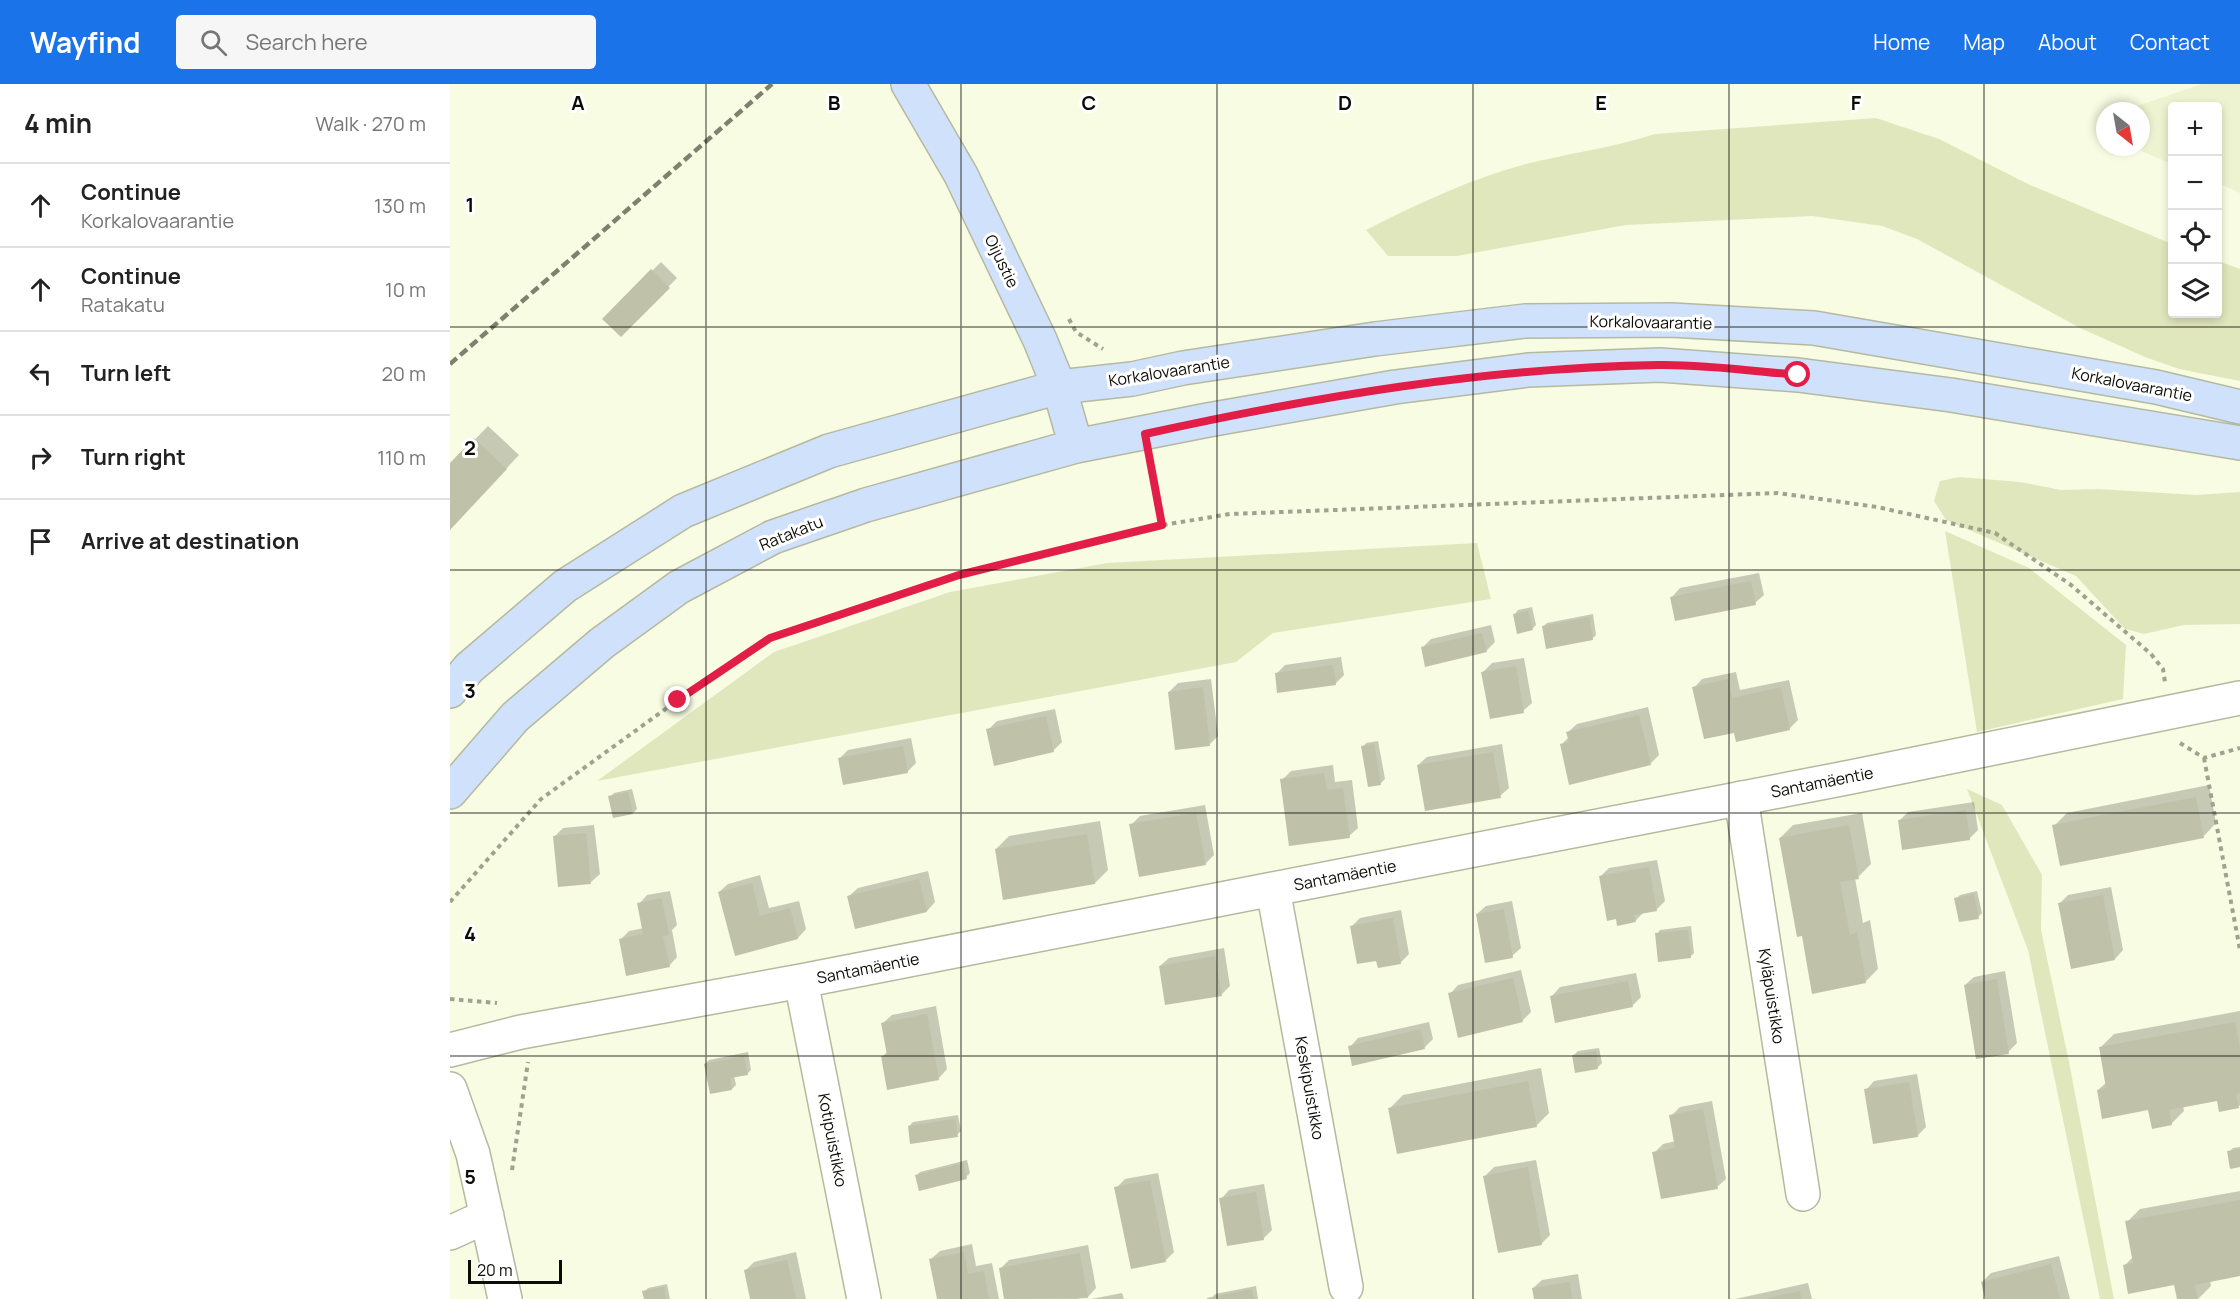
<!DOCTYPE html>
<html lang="en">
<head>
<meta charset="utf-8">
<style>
	body { margin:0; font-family:Manrope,sans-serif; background:#f6f6f6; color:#222 }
	.controls { position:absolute; right:18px; top:18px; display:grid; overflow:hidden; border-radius:6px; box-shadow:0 3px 9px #0003 }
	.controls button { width:54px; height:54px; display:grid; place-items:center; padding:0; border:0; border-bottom:2px solid #e0e0e0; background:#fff; color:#222; font:30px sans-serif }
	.compass { position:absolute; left:1646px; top:18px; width:54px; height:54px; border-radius:50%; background:#fff; box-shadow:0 3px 9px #0003; rotate:149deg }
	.scale { position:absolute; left:18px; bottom:15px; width:94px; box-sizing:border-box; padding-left:6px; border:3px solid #0b0c05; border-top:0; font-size:16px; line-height:21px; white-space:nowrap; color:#0b0c05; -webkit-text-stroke:4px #fff; paint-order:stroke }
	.stop { position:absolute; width:18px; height:18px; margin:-14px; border:4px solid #e11d48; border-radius:50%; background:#fff }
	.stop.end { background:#e11d48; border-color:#fff; box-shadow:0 2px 6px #0008 }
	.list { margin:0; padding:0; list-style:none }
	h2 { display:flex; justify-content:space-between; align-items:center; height:78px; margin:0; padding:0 24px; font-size:26px }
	h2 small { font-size:20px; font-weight:400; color:#767676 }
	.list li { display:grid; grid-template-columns:39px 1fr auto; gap:18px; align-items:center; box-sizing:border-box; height:84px; padding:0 24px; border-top:2px solid #e0e0e0 }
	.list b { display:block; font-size:22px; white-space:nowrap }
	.list p { margin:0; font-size:20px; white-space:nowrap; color:#767676 }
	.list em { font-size:20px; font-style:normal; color:#767676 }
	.icon { flex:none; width:33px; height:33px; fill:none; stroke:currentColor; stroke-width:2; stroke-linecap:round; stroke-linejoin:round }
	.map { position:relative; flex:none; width:1790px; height:1215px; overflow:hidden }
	header { display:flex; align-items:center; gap:36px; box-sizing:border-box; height:84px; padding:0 30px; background:#1a73e8; color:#fff }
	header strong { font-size:28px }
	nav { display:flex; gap:33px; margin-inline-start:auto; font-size:21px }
	.search { width:420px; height:54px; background:#f6f6f6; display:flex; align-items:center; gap:15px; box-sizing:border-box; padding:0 21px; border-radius:6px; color:#767676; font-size:22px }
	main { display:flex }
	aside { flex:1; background:#fff }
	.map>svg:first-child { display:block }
	.built { fill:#edf2d0 }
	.green { fill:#e1e7bc }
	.shadow { fill:#0003 }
	.building { fill:#bfc2a9 }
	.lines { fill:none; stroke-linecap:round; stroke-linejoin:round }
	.street-casing { stroke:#b5b9a0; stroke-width:36 }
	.secondary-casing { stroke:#b5b9a0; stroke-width:36 }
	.path { stroke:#9fa28f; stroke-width:4; stroke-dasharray:4.5 4.5; stroke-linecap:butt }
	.street { stroke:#fff; stroke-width:33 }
	.secondary { stroke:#d0e1fc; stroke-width:33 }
	.rail { stroke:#7e8070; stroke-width:4.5; stroke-dasharray:9 4.5; stroke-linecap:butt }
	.route { stroke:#e11d48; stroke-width:8 }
	.grid { fill:none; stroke:#0b0c05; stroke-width:1.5; stroke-opacity:0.55 }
	.labels { text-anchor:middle; stroke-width:6; stroke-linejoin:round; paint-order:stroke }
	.street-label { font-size:16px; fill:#0b0c05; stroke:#fff }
	.grid-label { font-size:20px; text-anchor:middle; font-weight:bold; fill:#0b0c05; stroke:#fff; stroke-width:6; stroke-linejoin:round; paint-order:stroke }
</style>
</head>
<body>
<header>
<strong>Wayfind</strong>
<div class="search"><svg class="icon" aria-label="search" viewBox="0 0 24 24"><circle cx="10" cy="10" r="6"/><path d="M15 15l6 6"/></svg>Search here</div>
<nav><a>Home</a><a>Map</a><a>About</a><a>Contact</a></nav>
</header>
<main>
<aside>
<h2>4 min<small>Walk · 270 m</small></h2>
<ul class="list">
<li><svg class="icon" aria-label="ahead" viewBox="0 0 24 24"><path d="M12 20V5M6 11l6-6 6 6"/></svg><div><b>Continue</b><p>Korkalovaarantie</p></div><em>130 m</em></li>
<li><svg class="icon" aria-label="ahead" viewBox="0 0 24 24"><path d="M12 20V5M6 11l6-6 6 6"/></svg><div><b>Continue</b><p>Ratakatu</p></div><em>10 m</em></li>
<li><svg class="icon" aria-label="left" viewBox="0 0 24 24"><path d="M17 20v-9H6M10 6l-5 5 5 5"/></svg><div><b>Turn left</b></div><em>20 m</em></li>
<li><svg class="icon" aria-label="right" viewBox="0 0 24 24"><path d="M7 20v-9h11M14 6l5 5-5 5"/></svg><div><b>Turn right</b></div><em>110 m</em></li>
<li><svg class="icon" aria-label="arrive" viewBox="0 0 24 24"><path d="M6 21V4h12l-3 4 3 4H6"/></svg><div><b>Arrive at destination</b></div></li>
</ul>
</aside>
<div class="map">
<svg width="1790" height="1215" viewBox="0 0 1790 1215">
	<rect width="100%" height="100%" fill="#f8fce2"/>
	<!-- built -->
	<path class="built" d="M1752,0H1790V109L1768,99V22H1722V80L1682,63H1691V27H1673Z"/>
	<!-- green -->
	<path class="green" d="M1426,34L1489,55L1580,101L1722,160V230H1768V177L1790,185V297L1729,285L1695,273L1630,244L1467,155L1432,142L1362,132L1176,141L1007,172H938L916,146C967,120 1020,95 1076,80C1119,69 1163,64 1205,50Z
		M1509,393L1570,398L1611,406L1648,405L1747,411L1790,408V540L1734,541L1694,550L1675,545L1626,492L1496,436L1484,417L1490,397Z
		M1495,447L1579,484L1676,561L1673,615L1527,648Z
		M1027,459L1041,515L823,549L786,578L147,697L324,568L500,508L657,479Z
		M1517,705L1552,721L1592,791L1591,846L1619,978L1664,1215H1650L1578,866Z"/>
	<!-- shadow -->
	<path class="shadow" d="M211,178L227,194L171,251L154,235Z
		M38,342L69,371L0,445V381Z
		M1309,489L1314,511L1305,519L1222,513L1230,504Z
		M1082,523L1086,541L1082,545L1065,530L1068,526Z
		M1143,530L1146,551L1142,555L1093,543L1097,539Z
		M1041,541L1045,558L1036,567L972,564L981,555Z
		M891,573L894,591L885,600L826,590L835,581Z
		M1074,574L1082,619L1073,627L1033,588L1042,579Z
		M1286,588L1290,606L1339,596L1348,636L1339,645L1285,647L1244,604L1252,595Z
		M761,595L768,652L760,660L719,608L728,599Z
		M1198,623L1209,671L1200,680L1111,661L1119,653L1118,648L1127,640Z
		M605,625L612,658L603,667L538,646L547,637Z
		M461,654L466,679L457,688L390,674L398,666Z
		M928,657L935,695L931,699L920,701L913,663L916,659Z
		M1052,660L1059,704L1050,712L968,681L977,673Z
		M883,681L885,698L902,696L908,744L899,752L832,696L841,687Z
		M1759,701L1766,739L1753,753L1604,742L1617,729Z
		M182,705L187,725L183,729L160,713L164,709Z
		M1524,718L1528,746L1519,755L1449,737L1458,728Z
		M755,721L764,771L755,780L681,741L690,732Z
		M1412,729L1421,780L1408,793L1405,794L1413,839L1420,836L1428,885L1415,898L1353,850L1330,754L1343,741Z
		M650,737L658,786L645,799L546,765L559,752Z
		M144,741L150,790L141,798L104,753L113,744Z
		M1207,776L1215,817L1206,826L1195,827L1185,837L1167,834L1151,792L1159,784Z
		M478,787L485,818L477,827L399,812L408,804Z
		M310,791L319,824L349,817L356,845L348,854L286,870L269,808L278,800Z
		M1661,803L1673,866L1665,875L1609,820L1618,811Z
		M220,807L227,841L222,846L227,873L219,882L170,856L179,847L194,844L189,820L197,811Z
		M1527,807L1532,829L1528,833L1506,815L1510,811Z
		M1062,817L1071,864L1062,872L1027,830L1036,822Z
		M951,826L959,870L950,879L928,875L902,842L910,834Z
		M1241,842L1244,869L1240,873L1207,850L1210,846Z
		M774,864L780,902L772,910L710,882L719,874Z
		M1071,886L1081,928L1072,937L1000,910L1008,901Z
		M1555,887L1567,959L1558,968L1515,901L1524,893Z
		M1186,889L1191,913L1182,922L1102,912L1110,903Z
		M486,922L497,985L489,994L438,1004L432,973L438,967L433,939L442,931Z
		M1790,927V1021L1788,1023L1768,1015L1733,1021L1734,1027L1721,1040L1700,1025L1648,1006L1657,998L1651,963L1664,950Z
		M979,938L983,955L974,964L900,963L908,954Z
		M1149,964L1152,979L1148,983L1124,971L1128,967Z
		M298,968L301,986L297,990L284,992L286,1001L282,1005L255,980L259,976Z
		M1091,984L1099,1029L1086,1042L940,1024L953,1011Z
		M1467,990L1476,1043L1467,1052L1416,1006L1424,997Z
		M1262,1017L1276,1095L1267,1103L1204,1069L1213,1060L1226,1057L1221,1032L1230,1023Z
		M508,1031L511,1047L507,1051L459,1042L463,1038Z
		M1790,1063V1082L1779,1068L1783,1064Z
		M517,1076L520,1089L516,1093L466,1092L470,1088Z
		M1086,1076L1100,1151L1091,1160L1035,1092L1044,1083Z
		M708,1089L724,1168L715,1177L666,1104L675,1095Z
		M814,1100L822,1146L813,1155L771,1115L779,1106Z
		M1790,1107V1191L1760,1196L1761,1202L1748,1215H1728L1726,1200L1674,1182L1683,1173L1677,1138L1690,1125Z
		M522,1160L526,1182L542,1179L549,1215H489L481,1175L490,1167Z
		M638,1161L646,1204L638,1213L627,1215H556L550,1185L559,1176Z
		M346,1168L356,1215H302L295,1187L304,1178Z
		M1609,1172L1620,1215H1536L1532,1198L1541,1189Z
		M1128,1190L1132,1215H1085L1083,1204L1092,1196Z
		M1358,1199L1362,1215H1285Z
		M217,1200L220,1215H195L194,1208L198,1204Z
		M806,1202L808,1215H761L765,1210Z
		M672,1209L674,1215H641Z"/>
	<!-- building -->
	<path class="building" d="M201,185L220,204L171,253L152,235Z
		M24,354L57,385L0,446V379Z
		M1301,497L1306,521L1225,537L1220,513Z
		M1078,527L1083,546L1067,550L1063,530Z
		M1139,533L1143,556L1096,565L1092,542Z
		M1032,549L1037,568L975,583L971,563Z
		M883,581L886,601L827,609L825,589Z
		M1066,582L1074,629L1040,635L1031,588Z
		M1278,595L1282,614L1331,603L1340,646L1286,658L1284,649L1254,655L1242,603Z
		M753,603L760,662L725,666L718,608Z
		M1189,631L1201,681L1119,701L1110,660L1119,658L1116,648Z
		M596,632L604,668L544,682L536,645Z
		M924,660L931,701L918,703L911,662Z
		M453,662L458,689L393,701L388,674Z
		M1043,668L1051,714L975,727L967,681Z
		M874,689L877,706L893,704L900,754L839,762L830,695Z
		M178,708L183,730L163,734L158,712Z
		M1746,713L1754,754L1610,782L1602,741Z
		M1516,726L1520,756L1452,766L1448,736Z
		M746,729L756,781L689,793L679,740Z
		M1399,741L1409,795L1390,798L1400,851L1407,848L1416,899L1362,910L1352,852L1347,853L1329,754Z
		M136,749L141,800L108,803L103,752Z
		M637,750L645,800L553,816L545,765Z
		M1199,783L1207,827L1184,831L1186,838L1167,842L1166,835L1157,837L1149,792Z
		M469,795L477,828L405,845L397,812Z
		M302,799L310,832L340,824L348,855L285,872L268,808Z
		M1524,810L1529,835L1509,838L1504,814Z
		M1653,811L1665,876L1621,885L1608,819Z
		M212,814L219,851L213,852L220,883L176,892L169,855L193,850L187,819Z
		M1054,825L1063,874L1035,879L1026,830Z
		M943,834L951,880L928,884L926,877L907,880L900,842Z
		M1238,846L1241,874L1208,878L1205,849Z
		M765,872L772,912L715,921L709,882Z
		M1063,894L1073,938L1008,954L998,909Z
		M1547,895L1559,970L1526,975L1514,901Z
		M1178,897L1183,923L1105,939L1100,912Z
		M477,930L489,996L437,1006L431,972L437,971L431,939Z
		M1785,938L1790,964V1009L1786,1010L1789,1024L1769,1028L1767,1017L1719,1026L1722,1041L1702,1045L1698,1026L1652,1035L1647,1006L1656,1004L1649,963Z
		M971,945L975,965L902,982L898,962Z
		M1146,967L1148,985L1125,989L1122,971Z
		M294,972L298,991L280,994L282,1006L260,1010L254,980Z
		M1078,997L1087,1043L947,1070L938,1024Z
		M1459,998L1468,1053L1423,1060L1414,1005Z
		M1253,1025L1268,1105L1211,1115L1202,1068L1225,1064L1219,1031Z
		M505,1035L508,1053L460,1060L458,1042Z
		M1790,1065V1083L1780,1085L1777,1067Z
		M513,1079L517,1095L469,1107L465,1091Z
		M1078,1083L1092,1161L1048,1169L1033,1092Z
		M700,1096L716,1178L681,1185L664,1103Z
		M806,1108L814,1156L777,1162L769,1114Z
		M1790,1116V1192L1745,1201L1748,1215H1727L1724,1201L1678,1210L1673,1181L1683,1179L1675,1137Z
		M514,1168L518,1190L534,1187L539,1215H487L479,1175Z
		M630,1169L638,1214L554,1215L549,1184Z
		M337,1176L346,1215H300L294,1186Z
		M1601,1180L1610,1215H1535L1531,1198Z
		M1120,1198L1122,1215H1084L1082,1204Z
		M214,1203L216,1215H194L192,1207Z
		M802,1205L804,1215H757V1214Z
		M1350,1207L1351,1215H1318V1214Z"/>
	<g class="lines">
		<!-- street casing -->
		<g class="street-casing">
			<path id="street" d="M1291,714L1353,1110
				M823,805L896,1203
				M351,897L414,1215
				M0,966L71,948L351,897L823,805L1401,693L1790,614
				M0,1005L23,1070L55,1215
				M0,1149L37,1132"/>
		</g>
		<!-- secondary casing -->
		<g class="secondary-casing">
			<path id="secondary" d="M458,0L511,91L590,256L609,303L626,362
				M0,607L19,584L115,502L233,427L379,367L609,303L682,295L733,284L925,255L1075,237L1221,236L1364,244L1706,303L1790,323
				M0,708L65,633L152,559L229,503L323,453L416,421L626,362L758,336L945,303L1078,286L1210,281L1348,291L1501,311L1790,359"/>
		</g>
		<!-- path -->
		<path class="path" d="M619,235L626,248L653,265
			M713,441L780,430L1328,409L1427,423L1545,449L1621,501L1701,570L1713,585L1715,598
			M1730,659L1754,674L1790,664
			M1754,674L1790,866
			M0,818L91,715L228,616L320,554L509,491L713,441L701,381
			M0,915L47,919
			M62,1086L78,978"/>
		<!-- street -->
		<use href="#street" class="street"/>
		<!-- secondary -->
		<use href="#secondary" class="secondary"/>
		<!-- rail -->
		<path class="rail" d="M0,280L322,0"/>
	</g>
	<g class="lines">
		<!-- route -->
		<path class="route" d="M228,616L320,554L509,491L712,441L695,350C863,313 1035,284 1208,281C1252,280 1303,287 1348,291"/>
	</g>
	<!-- grid -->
	<path class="grid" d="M256,0V1215M511,0V1215M767,0V1215M1023,0V1215M1279,0V1215M1534,0V1215M0,243H1790M0,486H1790M0,729H1790M0,972H1790"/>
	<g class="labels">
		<!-- street labels -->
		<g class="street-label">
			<text transform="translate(552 177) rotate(64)" y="6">Oijustie</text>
			<text transform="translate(1201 238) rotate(1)" y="6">Korkalovaarantie</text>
			<text transform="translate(719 287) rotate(-9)" y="6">Korkalovaarantie</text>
			<text transform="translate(1682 300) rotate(11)" y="6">Korkalovaarantie</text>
			<text transform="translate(341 449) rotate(-22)" y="6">Ratakatu</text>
			<text transform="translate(1372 698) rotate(-11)" y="6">Santamäentie</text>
			<text transform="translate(895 791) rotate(-11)" y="6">Santamäentie</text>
			<text transform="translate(418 884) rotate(-11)" y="6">Santamäentie</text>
			<text transform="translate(1322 912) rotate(81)" y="6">Kyläpuistikko</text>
			<text transform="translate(860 1004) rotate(80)" y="6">Keskipuistikko</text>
			<text transform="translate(383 1056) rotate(79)" y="6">Kotipuistikko</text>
		</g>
	</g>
	<g class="grid-label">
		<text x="128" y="26">A</text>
		<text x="384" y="26">B</text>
		<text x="639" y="26">C</text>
		<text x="895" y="26">D</text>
		<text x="1151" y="26">E</text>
		<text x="1406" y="26">F</text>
		<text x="20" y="128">1</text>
		<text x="20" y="371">2</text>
		<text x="20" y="614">3</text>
		<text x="20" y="857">4</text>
		<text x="20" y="1100">5</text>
	</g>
</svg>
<div class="controls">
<button>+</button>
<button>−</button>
<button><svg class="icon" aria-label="locate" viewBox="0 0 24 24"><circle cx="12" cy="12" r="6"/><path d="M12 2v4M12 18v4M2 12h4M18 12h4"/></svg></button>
<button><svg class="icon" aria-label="layers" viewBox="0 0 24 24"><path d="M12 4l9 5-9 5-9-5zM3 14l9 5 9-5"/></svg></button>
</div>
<svg class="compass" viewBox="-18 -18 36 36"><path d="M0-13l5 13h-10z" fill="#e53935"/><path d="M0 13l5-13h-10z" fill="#767676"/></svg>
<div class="scale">20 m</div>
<div class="stop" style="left:1348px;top:291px"></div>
<div class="stop end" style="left:228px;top:616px"></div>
</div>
</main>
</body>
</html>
